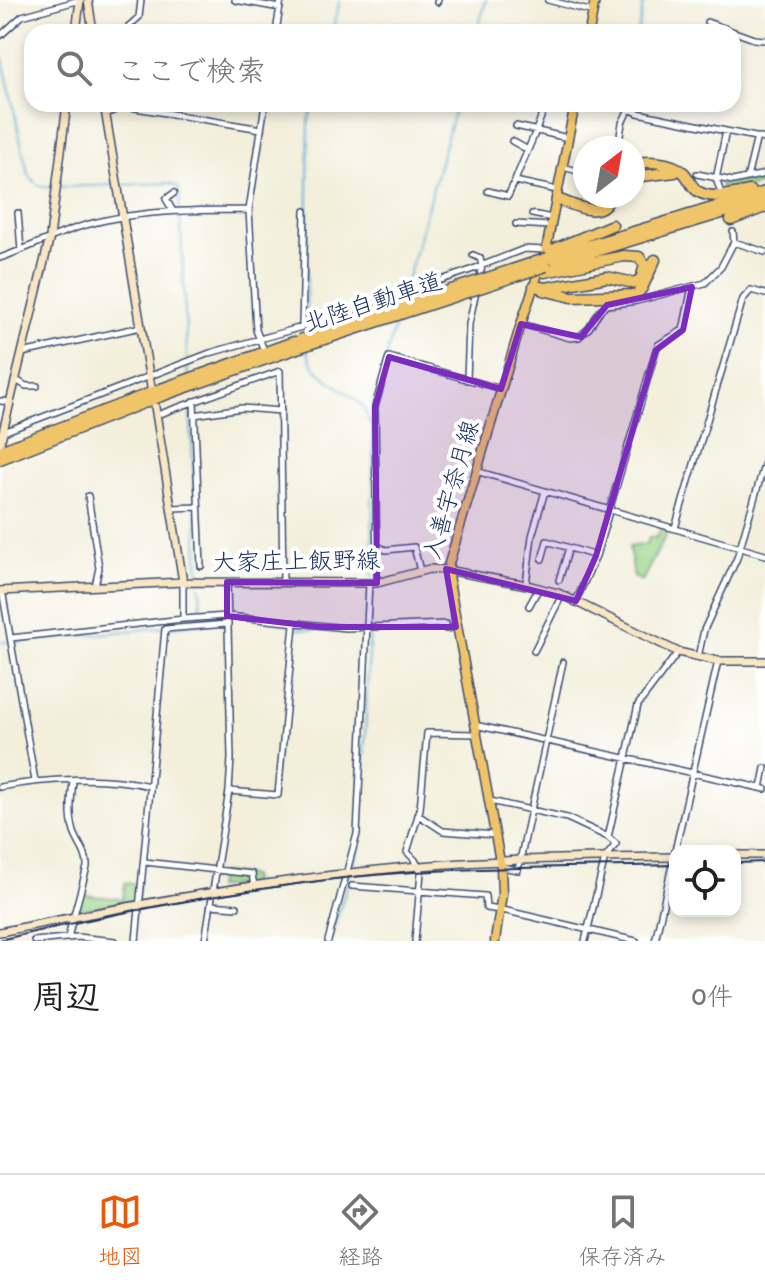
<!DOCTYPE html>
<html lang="ja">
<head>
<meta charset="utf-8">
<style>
	body { margin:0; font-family:Itim,"Klee One",sans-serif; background:#f2f2f2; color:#202124 }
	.controls { position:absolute; right:24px; bottom:24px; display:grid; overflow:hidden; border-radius:16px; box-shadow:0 4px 12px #0003 }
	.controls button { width:72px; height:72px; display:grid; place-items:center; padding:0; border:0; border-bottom:2px solid #e0e0e0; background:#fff; color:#202124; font:40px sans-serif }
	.compass { position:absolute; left:573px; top:136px; width:72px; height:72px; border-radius:50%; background:#fff; box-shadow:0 4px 12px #0003; rotate:31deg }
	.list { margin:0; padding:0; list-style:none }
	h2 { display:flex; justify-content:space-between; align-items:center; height:104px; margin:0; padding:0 32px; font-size:34px }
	h2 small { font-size:26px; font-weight:400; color:#757577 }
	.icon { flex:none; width:44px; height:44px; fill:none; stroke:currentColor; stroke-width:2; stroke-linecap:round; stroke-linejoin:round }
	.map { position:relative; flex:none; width:765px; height:941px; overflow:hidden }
	.search { position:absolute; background:#fff; box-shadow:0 4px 12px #0003; left:24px; right:24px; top:24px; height:88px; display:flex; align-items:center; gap:20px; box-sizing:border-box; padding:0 28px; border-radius:24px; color:#757577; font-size:30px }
	.sheet { height:232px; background:#fff }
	nav { display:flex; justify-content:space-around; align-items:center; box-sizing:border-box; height:112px; border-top:2px solid #e0e0e0; background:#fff; font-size:22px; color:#757577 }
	nav a { display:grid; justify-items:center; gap:4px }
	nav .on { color:#ea580c }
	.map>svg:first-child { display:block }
	.green { fill:#9cd68a; stroke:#5c8274; stroke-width:2 }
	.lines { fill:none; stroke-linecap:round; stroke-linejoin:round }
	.stream { stroke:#57a9d2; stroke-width:2 }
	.street-casing { stroke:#3b4c71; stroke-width:8 }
	.secondary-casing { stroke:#3b4c71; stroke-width:10 }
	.primary-casing { stroke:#3b4c71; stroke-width:11 }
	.highway-casing { stroke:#3b4c71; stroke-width:13 }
	.street { stroke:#fff; stroke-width:5 }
	.secondary { stroke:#f9e7c3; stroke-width:7 }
	.primary { stroke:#f0c469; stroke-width:8 }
	.highway { stroke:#f0c469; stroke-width:10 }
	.rail { stroke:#1b2f5e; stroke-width:2 }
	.highway-bridge-casing { stroke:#3b4c71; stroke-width:13; stroke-linecap:butt }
	.highway-bridge { stroke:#f0c469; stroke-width:10 }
	.marked { fill:#7b2cbf; fill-opacity:0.2; stroke:#7b2cbf; stroke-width:6; stroke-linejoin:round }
	.labels { text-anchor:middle; stroke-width:8; stroke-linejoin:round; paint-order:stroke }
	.street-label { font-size:24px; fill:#1b2f5e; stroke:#fff }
</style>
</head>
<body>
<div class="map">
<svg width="765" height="941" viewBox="0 0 765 941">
	<rect width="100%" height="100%" fill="#fff"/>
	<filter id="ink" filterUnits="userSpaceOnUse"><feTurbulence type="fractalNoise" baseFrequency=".0125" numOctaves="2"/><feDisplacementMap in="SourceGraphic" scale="16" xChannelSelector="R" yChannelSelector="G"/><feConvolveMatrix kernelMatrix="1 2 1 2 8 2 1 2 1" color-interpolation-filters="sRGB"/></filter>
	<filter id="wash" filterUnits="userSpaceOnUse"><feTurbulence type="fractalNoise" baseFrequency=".006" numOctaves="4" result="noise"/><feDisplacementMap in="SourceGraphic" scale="32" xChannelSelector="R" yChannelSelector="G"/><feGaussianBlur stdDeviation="1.8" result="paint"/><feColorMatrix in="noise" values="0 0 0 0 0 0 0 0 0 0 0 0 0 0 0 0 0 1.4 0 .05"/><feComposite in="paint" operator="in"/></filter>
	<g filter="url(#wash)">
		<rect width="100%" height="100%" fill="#f3efdb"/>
		<!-- green -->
		<path class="green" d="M765,176V184L723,192L720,183H736Z
			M662,527L669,529L642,581L634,577L629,547L647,544L649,537L656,538Z
			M220,873L251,876L252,883L216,888Z
			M125,883L139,885L137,900L78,910L82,895L123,899Z"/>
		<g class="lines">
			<!-- stream -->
			<path class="stream" d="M332,32L340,0
				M477,32L486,0
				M638,32L644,0
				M0,46L28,174C35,184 41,188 54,188
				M760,114L765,86
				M120,185L170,183L179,188L188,376
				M60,187L114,185
				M401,303L456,104
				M306,323L309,120L313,104
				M307,349C310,377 346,387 362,406C366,411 368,419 370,425
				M373,404L396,321
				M190,407L195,504
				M196,511L199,580
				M372,579L373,410
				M200,586L201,623
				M296,629L365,632
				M371,632L438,629
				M0,642H20L225,621
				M352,870L360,844L372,586
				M334,927L350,876"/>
		</g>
	</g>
	<g filter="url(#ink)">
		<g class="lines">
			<!-- street casing -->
			<g class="street-casing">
				<path id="street" d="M235,0L280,8
					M548,0L593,12
					M437,2L438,0
					M707,22L754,39L765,40
					M112,32L128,29
					M127,32L129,26L139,17L141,0
					M276,32L281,0
					M0,36L22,16L80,0
					M545,104C538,131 525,154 515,181L557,190
					M618,104L638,113L765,139
					M106,114L124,106L261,129
					M516,126L568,138
					M512,141L528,150
					M619,142L622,123L629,109
					M563,167L585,173
					M697,174L733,181L765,174
					M747,178L757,137
					M720,190L716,179L726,131
					M488,191L508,196L515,181
					M173,211L166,199L174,193
					M18,213L21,250
					M532,214L552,218
					M516,224L550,226
					M734,242L765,252
					M473,255L480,258L482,266L479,281
					M0,258C26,249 50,237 76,228C131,210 191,210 249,210
					M522,324L570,338L579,337L589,328L601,309L607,305L637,301L705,283L721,267L734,242L733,232
					M302,326L305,211
					M263,348L256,330L249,210L265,104
					M22,353L141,327
					M16,380L26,386H37
					M467,380L469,324L476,291
					M0,401L10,402
					M194,401L201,566
					M157,415L280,371L283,583
					M194,415L242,408L281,411
					M1,433L210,353L302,327L468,271L524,249L546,250
					M476,471L765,555
					M88,496L99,568L95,586
					M171,508L198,507
					M675,528L743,299L751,290L765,294
					M377,546L386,550L414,547L420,571
					M542,559L547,541L596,556
					M559,580L569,548
					M183,582V619L227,616L346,628L446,624V629L456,627
					M377,583L375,407L389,357L501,389
					M526,584L532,536L545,491
					M2,590L35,781
					M576,601L596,556L656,350L658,345L683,330L692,287
					M529,606L539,588
					M11,638L183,619
					M534,651L562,595
					M698,657L704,630L737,558L765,462
					M475,725L765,789
					M0,787C45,779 104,775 149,786
					M761,788L765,768
					M229,791L278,795L294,624
					M490,801L567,818L608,837
					M418,815L443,831L495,835
					M675,851L718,661
					M145,862L252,874L254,886
					M501,867L518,870L563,662
					M352,886L485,896L486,908L507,911L636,941
					M211,905L237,907
					M68,937L87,867C88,854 78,844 74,832C69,815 71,799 73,781
					M34,941L77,937L115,941
					M136,941L165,629L227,624
					M205,941L229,791L231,758L227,582
					M328,941L357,834L369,583
					M415,941L421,872L415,860L407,852L420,809L427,733L476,734
					M585,941L605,858L616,844L608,837L638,705L678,652
					M655,941L674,856"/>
			</g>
			<!-- secondary casing -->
			<g class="secondary-casing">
				<path id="secondary" d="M88,0L93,32
					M76,32L80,0
					M104,104L151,387
					M155,407L183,582
					M0,444L50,237L67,104
					M0,591L183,582L377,583L429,569L447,570L527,585L558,593L678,652L718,661H765
					M735,855H765
					M0,932C138,903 279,878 420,866C505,859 590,858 675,857"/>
			</g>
			<!-- primary casing -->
			<g class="primary-casing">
				<path id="primary" d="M589,32L595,0
					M495,941L502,894L501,867L447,570L521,324L546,250L575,104"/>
			</g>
			<!-- highway casing -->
			<g class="highway-casing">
				<path id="highway" d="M633,164C646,160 672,162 683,172C690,178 690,187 699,192C714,200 734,194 750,191
					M633,177L675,172
					M557,199C577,206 599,220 611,196
					M731,220L765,207
					M550,251L612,225
					M548,258L765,192
					M556,263L765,200
					M534,286L546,288L607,277L634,283L641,279L645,265L639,257L624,256L545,272
					M543,290L572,297L636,295L642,288L655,260
					M0,451L161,389L294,342
					M0,459L161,396L300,347"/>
			</g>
			<!-- street -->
			<use href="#street" class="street"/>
			<!-- secondary -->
			<use href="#secondary" class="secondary"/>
			<!-- primary -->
			<use href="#primary" class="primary"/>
			<!-- highway -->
			<use href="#highway" class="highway"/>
			<!-- rail -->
			<path class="rail" d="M735,863L765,862
				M0,940C102,915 206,896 311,882C431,866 554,868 675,865"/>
			<!-- highway-bridge casing -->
			<g class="highway-bridge-casing">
				<path id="highway-bridge" d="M300,340L548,258
					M300,347L546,266"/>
			</g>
			<!-- highway-bridge -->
			<use href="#highway-bridge" class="highway-bridge"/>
		</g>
	</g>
	<!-- marked area -->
	<path class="marked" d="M692,287L683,330L656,350L596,556L576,601L446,569L456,627H321L227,616V582L377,583L375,407L389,357L501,389L521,324L581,337L607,305Z"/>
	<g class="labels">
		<!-- street labels -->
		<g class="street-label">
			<text transform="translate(373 302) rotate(-18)" y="8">北陸自動車道</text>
			<text transform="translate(451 490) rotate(-74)" y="8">入善宇奈月線</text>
			<text transform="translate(296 561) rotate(-1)" y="8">大家庄上飯野線</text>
		</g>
	</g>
</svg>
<div class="controls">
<button><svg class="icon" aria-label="locate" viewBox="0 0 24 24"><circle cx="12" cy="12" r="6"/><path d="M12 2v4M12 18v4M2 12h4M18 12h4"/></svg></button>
</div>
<svg class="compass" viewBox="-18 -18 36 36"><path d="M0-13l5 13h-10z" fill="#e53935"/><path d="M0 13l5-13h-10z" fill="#757577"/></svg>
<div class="search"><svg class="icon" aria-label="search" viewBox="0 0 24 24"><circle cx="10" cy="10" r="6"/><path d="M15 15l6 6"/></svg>ここで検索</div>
</div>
<section class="sheet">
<h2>周辺<small>0件</small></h2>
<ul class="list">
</ul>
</section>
<nav>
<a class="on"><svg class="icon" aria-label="map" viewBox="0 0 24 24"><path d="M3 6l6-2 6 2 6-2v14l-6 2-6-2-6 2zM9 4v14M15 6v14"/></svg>地図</a>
<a><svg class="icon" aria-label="directions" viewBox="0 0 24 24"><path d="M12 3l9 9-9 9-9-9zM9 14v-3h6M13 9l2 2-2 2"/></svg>経路</a>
<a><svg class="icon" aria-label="saved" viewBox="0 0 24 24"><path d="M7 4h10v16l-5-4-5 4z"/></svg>保存済み</a>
</nav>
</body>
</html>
